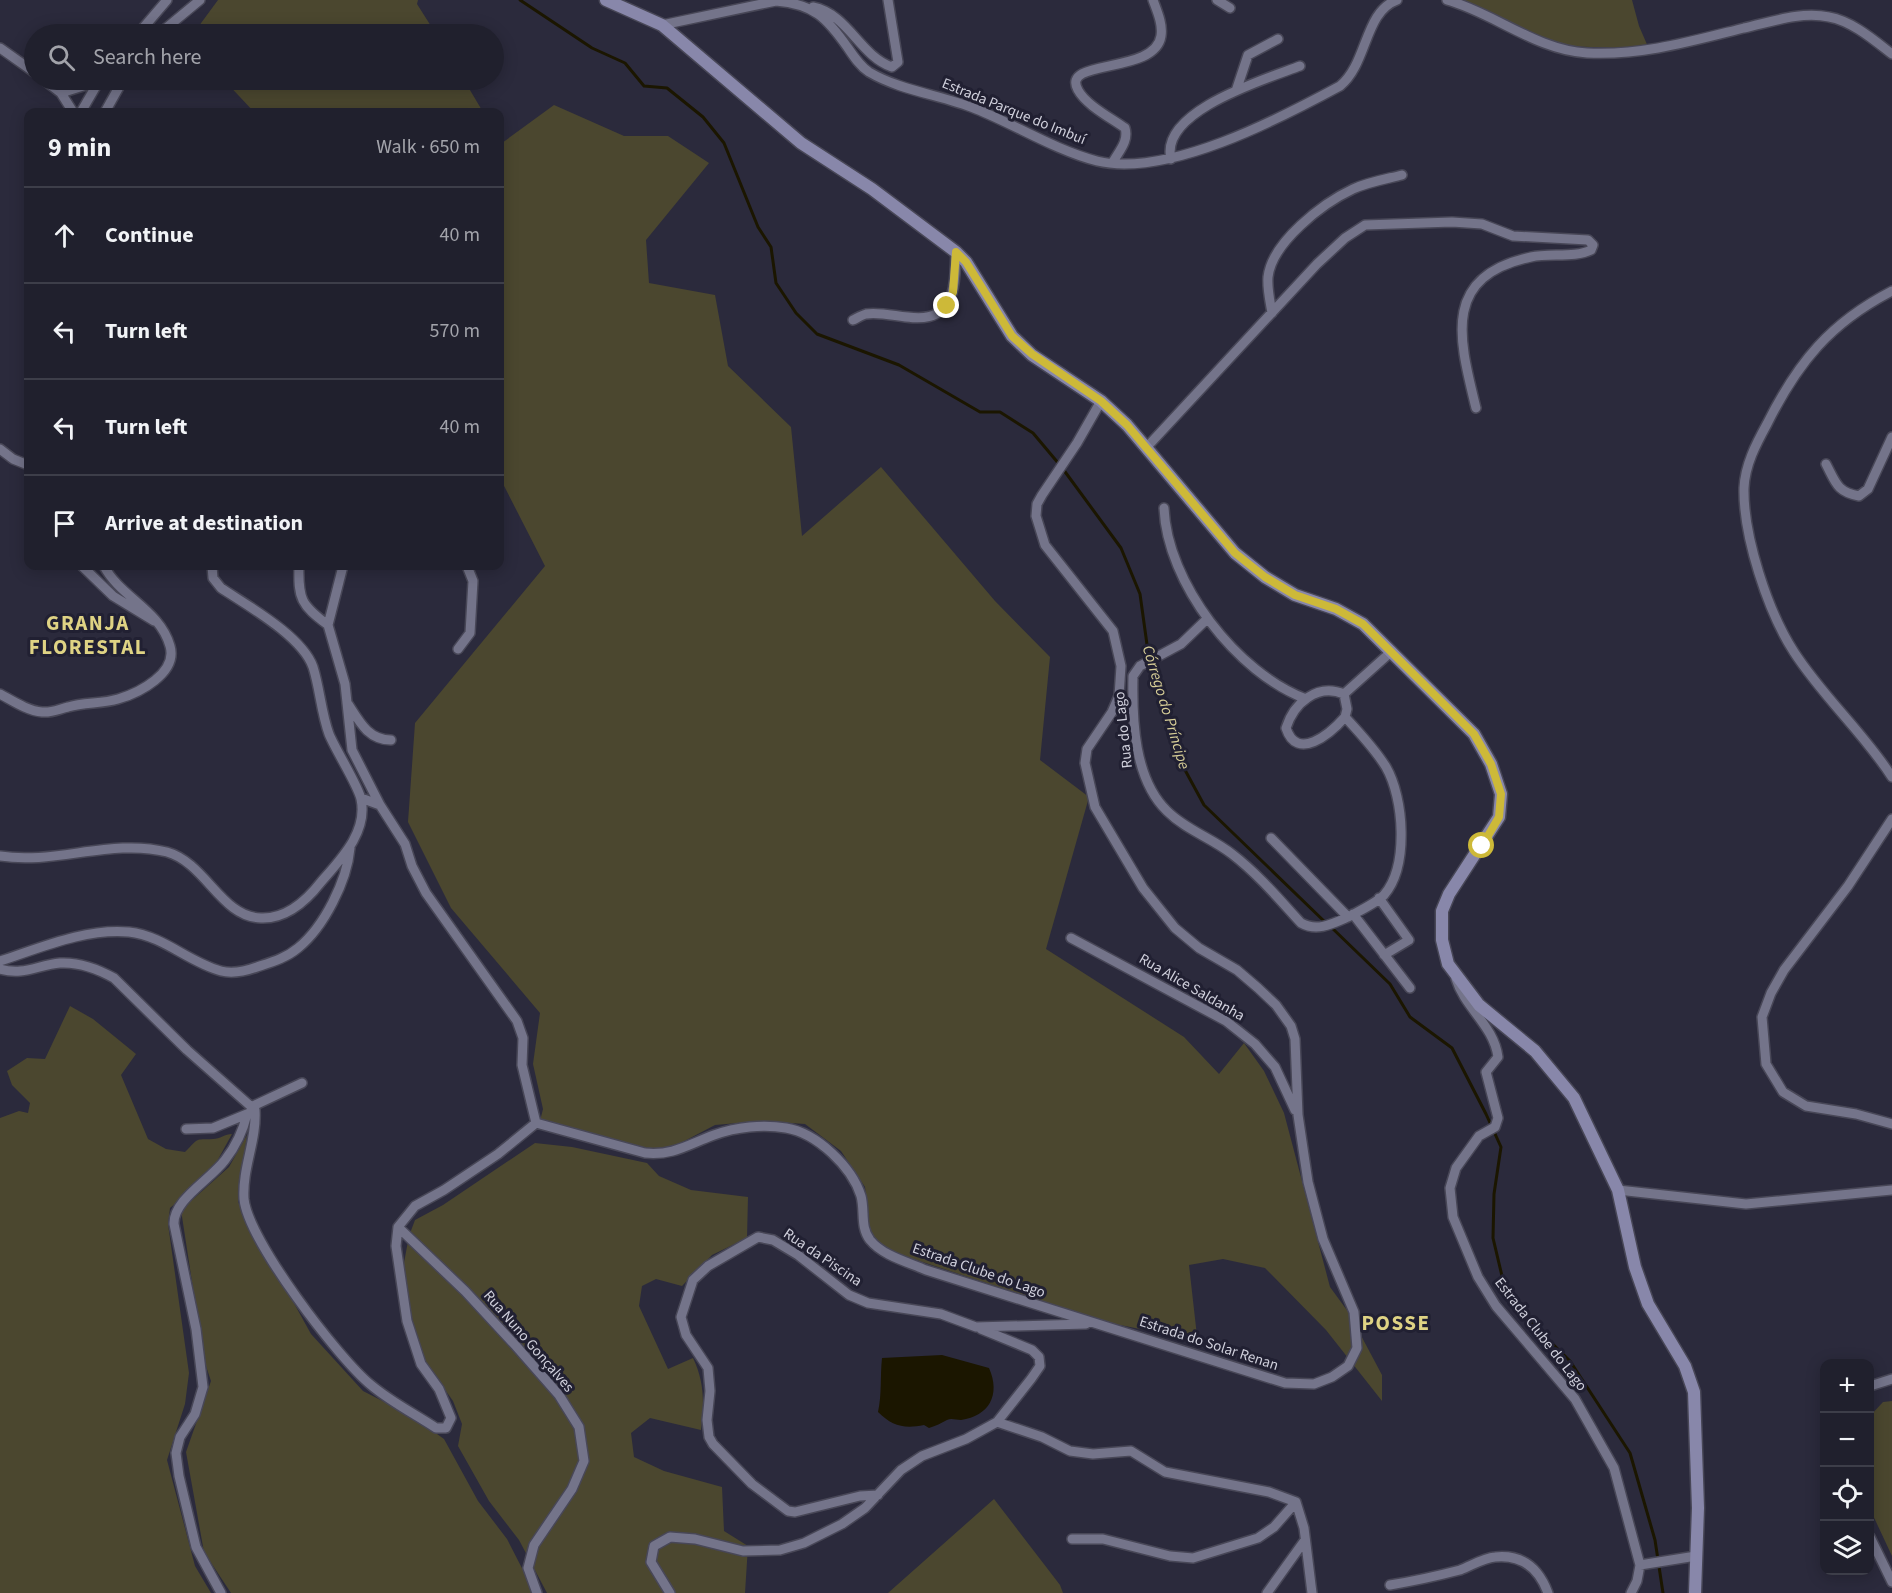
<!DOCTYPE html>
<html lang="en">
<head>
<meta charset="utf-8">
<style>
	body { margin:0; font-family:"Source Sans 3",sans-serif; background:#282835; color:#f1f3f6 }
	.controls { position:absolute; right:18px; bottom:18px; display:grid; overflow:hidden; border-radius:12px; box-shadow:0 3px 15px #0003 }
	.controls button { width:54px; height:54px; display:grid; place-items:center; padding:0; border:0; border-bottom:2px solid #3d3e49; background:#20202d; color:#f1f3f6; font:30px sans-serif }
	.stop { position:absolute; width:18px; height:18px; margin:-14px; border:4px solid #cdb938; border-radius:50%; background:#fff }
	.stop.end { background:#cdb938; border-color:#fff; box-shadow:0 2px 6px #0008 }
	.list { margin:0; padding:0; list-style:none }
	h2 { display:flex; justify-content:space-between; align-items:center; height:78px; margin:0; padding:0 24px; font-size:26px }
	h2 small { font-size:20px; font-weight:400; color:#a2a3aa }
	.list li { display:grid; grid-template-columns:39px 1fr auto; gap:18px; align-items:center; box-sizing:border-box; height:96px; padding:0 24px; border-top:2px solid #3d3e49 }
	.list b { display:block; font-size:22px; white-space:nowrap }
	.list em { font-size:20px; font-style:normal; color:#a2a3aa }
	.icon { flex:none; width:33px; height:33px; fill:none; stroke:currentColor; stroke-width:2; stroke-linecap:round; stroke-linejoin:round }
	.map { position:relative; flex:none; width:1892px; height:1593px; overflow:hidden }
	.search { position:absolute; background:#20202d; box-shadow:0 3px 15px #0003; left:24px; top:24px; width:480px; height:66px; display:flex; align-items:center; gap:15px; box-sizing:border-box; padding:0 21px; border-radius:33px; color:#a2a3aa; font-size:22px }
	.panel { position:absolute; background:#20202d; box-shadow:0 3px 15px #0003; left:24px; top:108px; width:480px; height:462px; border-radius:12px }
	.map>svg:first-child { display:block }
	.green { fill:#4b472f }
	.water { fill:#1b1600 }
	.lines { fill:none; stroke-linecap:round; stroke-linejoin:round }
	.stream { stroke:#1b1600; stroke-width:3 }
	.street-casing { stroke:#484757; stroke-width:12 }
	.secondary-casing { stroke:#484757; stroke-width:15 }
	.street { stroke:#74748a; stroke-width:9 }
	.secondary { stroke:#8887aa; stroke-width:12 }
	.route { stroke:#cdb938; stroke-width:8 }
	.labels { text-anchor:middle; stroke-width:6; stroke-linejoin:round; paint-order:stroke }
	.street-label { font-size:15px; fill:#d0d0dc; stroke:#212032 }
	.water-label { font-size:16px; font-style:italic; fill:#d6cd97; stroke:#212032 }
	.district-label { font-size:21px; font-weight:bold; letter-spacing:1.5px; fill:#dfd384; stroke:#212032 }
</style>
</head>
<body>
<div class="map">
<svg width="1892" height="1593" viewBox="0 0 1892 1593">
	<rect width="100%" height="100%" fill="#2b2a3c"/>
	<!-- green -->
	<path class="green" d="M218,0H418L417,4L436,34H193Z
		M1463,0H1632L1639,26L1649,49L1561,46L1497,23Z
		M224,80H464L483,112H254Z
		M554,105L624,136H668L709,163L646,240L649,283L715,295L728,366L791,427L802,536L881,467L995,601L1050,657L1040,760L1089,797L1046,949L1184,1037L1219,1074L1244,1043L1264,1071L1284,1113L1330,1287L1349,1313L1382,1375V1401L1326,1330L1265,1268L1223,1259L1189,1265L1198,1345L1165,1334L1105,1322L886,1250L870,1234L865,1187L841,1151L805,1124L761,1121L715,1125L675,1146L647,1151L540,1121L543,1109L533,1064L540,1013L451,908L408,822L415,723L545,566L500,478V140L502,143Z
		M70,1006L93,1019L136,1054L121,1075L148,1139L166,1149L185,1152C200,1137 194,1140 213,1139C220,1139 225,1134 232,1134L210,1174L170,1208L168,1224L189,1373L185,1404L167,1460L195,1566L211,1593H0V1118L19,1111L28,1113L30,1103L12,1085L7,1071L27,1058L45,1059Z
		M247,1135L238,1202L311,1334L363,1391L412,1416L444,1439L478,1501L507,1539L526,1576L531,1593H231L204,1552L186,1452L211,1381L204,1360L181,1210L229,1167Z
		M535,1143L572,1147L647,1163L659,1176L691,1190L748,1197L747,1238L712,1255L682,1286L656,1279L642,1286L639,1306L668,1369L693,1358C705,1383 704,1404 701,1430L650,1418L631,1433L634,1457L664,1471L722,1487L724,1531L748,1546L745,1593H547L519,1540L489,1501L458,1446L462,1424L453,1401L426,1363L416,1340L403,1268L409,1236L415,1220L443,1205Z
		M1892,1401V1556L1870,1509V1416L1883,1402Z
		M994,1499L1060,1585L1063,1593H888Z"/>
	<!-- water -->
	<path class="water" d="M942,1355L989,1368C1001,1395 989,1416 961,1420C956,1420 951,1418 947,1420C941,1423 936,1426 929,1428L924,1425C904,1429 892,1426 878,1412C882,1394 880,1377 882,1358Z"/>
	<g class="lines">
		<!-- stream -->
		<path class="stream" d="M520,0L592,48L625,63L644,86L667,88L703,117L724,143L758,227L771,247L776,283L796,313L817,334L899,365L980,412H1000L1033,433L1059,464
			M1063,469L1121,548L1140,594L1149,659L1185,770L1204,805L1326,923
			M1331,927L1390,984L1410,1017L1452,1048L1486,1114L1501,1147L1494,1194L1493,1238L1502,1276L1520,1312L1570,1361L1630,1453L1655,1540L1663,1593"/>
		<!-- street casing -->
		<g class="street-casing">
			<path id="street" d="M1217,0L1230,8
				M1447,0C1494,13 1536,50 1587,53C1641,56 1692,41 1744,28C1771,22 1801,11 1829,17C1852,21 1874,40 1892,54
				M813,7C848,14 860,56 892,67L898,62L888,0
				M662,25L776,1C814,4 827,18 848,48C854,57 860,66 869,72C901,91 942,95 976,109C1016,125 1055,150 1097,161C1167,178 1279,119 1340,86C1368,63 1364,12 1397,0
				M138,34L167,0
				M159,34L200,0
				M0,48L34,72
				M44,80L61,93L73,112
				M1236,91L1248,55L1278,39
				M61,93L99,81
				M81,112L99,81
				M105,112L123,80
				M1171,159C1159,111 1266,79 1300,66
				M1113,162C1119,151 1129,141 1125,128C1111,118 1086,105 1078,90C1060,58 1155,75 1161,36C1163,24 1157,11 1153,0
				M1892,291C1830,323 1798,362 1767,424C1756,444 1745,465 1744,488C1743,536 1768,612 1794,652C1823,697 1863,732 1892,777
				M1272,313C1270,301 1267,289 1268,277C1272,242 1323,203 1353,189C1368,182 1386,179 1402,175
				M853,320C857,318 862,315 866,314C894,309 938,336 952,293C956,281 955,265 956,252
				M1146,448L1317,264L1345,238L1365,225L1452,222L1482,224L1513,236L1588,240L1593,245L1591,250C1575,258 1550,253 1531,257C1441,276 1459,339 1476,408
				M0,449L13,459L28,465
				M1826,464C1836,483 1837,492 1859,496L1868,489L1892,437
				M1164,508C1167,583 1237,673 1306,699
				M82,566L113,596L154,621
				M299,566C298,599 301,605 328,625
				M343,566L328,625L345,684L352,750L380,805
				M1207,619L1181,644L1140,666L1133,676C1132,720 1134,779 1167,811C1186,830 1212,838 1232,854C1258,874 1279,899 1301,923C1317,932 1332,924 1348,917C1359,911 1375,904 1384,895C1409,866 1404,798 1386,767C1375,749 1359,732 1345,717L1347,709L1344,694L1392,651
				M458,649L470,633L473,581L467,566
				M0,694C13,701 28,711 42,712C52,713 59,709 68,707C84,702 102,704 118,699C139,693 178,673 170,646C160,610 120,597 104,566
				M1344,694C1317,683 1294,703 1286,728C1297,762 1330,734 1345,717
				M348,704C359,721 368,740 391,740
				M1892,819L1848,886L1784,970L1771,993L1762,1017L1766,1064L1783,1092L1806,1106L1856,1114L1892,1124
				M1271,838L1348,917
				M0,856C55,865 112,838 167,852C206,863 221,917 261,918C286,919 307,900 321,882C341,859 368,832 361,799C358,785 336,751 329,734C321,712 320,689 313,667C302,636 248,606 221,588L213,578L212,566
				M1379,898L1409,940L1384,955
				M1353,914L1410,988
				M1071,938L1226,1021L1255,1044L1275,1067L1295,1110
				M0,961C40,948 85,928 129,932C164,936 188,962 221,971C233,974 246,971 257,967C272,962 286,958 298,948C324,927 347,881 350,848
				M0,969C23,976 38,965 60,963C78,962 98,969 114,978L187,1050L255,1110
				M1456,979C1465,1008 1494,1026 1498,1057L1486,1072L1498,1118L1495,1127L1479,1136L1456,1168L1450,1188L1453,1217L1478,1277L1496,1306L1575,1399L1614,1468L1640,1565L1637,1581L1631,1593
				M253,1106L302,1083
				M536,1123L645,1153C673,1156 689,1144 714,1135C736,1127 763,1124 786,1128C817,1133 852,1167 861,1196C865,1211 860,1227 870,1240C883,1256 908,1262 926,1270L1285,1383L1314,1384L1332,1377L1348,1366L1357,1348L1354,1312L1323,1239L1308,1182L1298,1115L1295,1039L1291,1026L1276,1005L1258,988L1237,970L1199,948L1175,928L1143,888L1095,807L1085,763L1087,749L1112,712L1119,696L1121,666L1113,631L1045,545L1036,516L1037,504L1042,495L1077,443L1101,401
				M186,1129L213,1128L247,1114
				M1618,1190L1746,1204L1892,1190
				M398,1227L465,1291L516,1346L559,1395L579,1427L584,1461L572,1489L534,1545L528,1568L537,1593
				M1870,1386L1892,1379
				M997,1422L1042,1437L1070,1451L1093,1454L1131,1451L1165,1472L1269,1492L1296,1502L1304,1528L1312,1593
				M878,1495L860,1496L795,1512L788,1511L752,1484L713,1444L709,1437L707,1420L710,1391L708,1368L686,1335L681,1317L693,1280L708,1266L758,1237L773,1240L798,1255L849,1295L868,1303L941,1314L976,1327L1086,1324
				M1870,1537L1892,1582
				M1072,1539H1103L1170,1556L1193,1558L1258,1538L1274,1527L1296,1502
				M1640,1565L1696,1556
				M1390,1585C1414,1581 1437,1576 1460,1570C1471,1566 1483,1558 1495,1557C1523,1554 1539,1569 1548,1593
				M221,1593L196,1547L179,1476L176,1453L180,1437L195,1414L203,1387L196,1329L174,1224C173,1200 210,1180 225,1160C236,1146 243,1131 247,1114L255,1110C257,1140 242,1168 244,1199C248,1240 338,1358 371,1385C391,1402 415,1414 436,1428H446L451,1418L439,1389L421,1364L407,1321L396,1246L398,1227L415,1206L444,1190L498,1154L536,1123L522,1065L523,1038L517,1021L426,893L412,866L405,844L380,805L361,798
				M670,1593L651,1562L654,1546L670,1537L695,1539L743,1551L780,1550L804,1543L842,1524L865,1508L901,1470L922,1456L966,1439L997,1422L1031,1379L1040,1366L1039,1357L1032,1350L981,1329
				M1267,1593L1305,1540"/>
		</g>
		<!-- secondary casing -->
		<g class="secondary-casing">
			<path id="secondary" d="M606,0L662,25L801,143L872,189L956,252L966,262L1012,336L1032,355L1101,401L1127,425L1235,553L1265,577L1295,595L1336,609L1363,624L1474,734L1491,764L1501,794L1499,817L1449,894L1442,911V940L1448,964L1479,1005L1535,1051L1574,1098L1618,1190L1635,1267L1648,1304L1685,1366L1694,1392L1698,1508L1695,1593"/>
		</g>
		<!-- street -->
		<use href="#street" class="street"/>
		<!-- secondary -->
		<use href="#secondary" class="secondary"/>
	</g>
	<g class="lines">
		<!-- route -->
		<path class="route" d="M947,306L953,292L956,252L966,262L1012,336L1032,354L1101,401L1127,425L1235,553L1265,577L1295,595L1336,609L1363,624L1474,734L1491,764L1501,794L1499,817L1482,846"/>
	</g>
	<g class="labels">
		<!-- street labels -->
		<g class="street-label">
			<text transform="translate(1014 111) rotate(22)" y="5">Estrada Parque do Imbuí</text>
			<text transform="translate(1123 730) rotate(-96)" y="5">Rua do Lago</text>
			<text transform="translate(1192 987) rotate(30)" y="5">Rua Alice Saldanha</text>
			<text transform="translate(823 1257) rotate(34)" y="5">Rua da Piscina</text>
			<text transform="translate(979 1270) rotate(19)" y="5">Estrada Clube do Lago</text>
			<text transform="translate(1541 1334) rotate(52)" y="5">Estrada Clube do Lago</text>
			<text transform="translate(529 1341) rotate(49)" y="5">Rua Nuno Gonçalves</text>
			<text transform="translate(1209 1343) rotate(18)" y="5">Estrada do Solar Renan</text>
		</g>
		<!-- water labels -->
		<g class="water-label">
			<text transform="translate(1167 707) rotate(73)" y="6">Córrego do Príncipe</text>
		</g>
		<!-- district labels -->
		<g class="district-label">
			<text x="88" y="630">GRANJA<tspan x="88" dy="24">FLORESTAL</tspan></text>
			<text x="1396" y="1330">POSSE</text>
		</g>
	</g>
</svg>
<div class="controls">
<button>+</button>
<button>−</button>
<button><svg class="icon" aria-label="locate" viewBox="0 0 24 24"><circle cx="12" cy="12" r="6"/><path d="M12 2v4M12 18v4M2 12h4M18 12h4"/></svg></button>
<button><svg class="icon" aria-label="layers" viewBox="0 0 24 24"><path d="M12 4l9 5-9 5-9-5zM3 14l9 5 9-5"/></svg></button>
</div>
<div class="stop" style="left:1482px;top:846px"></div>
<div class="stop end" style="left:947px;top:306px"></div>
<div class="search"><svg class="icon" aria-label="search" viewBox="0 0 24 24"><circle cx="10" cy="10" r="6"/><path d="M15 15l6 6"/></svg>Search here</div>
<section class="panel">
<h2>9 min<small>Walk · 650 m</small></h2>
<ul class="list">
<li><svg class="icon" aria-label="ahead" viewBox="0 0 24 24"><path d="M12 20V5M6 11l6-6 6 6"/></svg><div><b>Continue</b></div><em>40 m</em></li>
<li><svg class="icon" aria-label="left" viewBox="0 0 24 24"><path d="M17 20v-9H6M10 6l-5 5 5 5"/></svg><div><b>Turn left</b></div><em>570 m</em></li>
<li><svg class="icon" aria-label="left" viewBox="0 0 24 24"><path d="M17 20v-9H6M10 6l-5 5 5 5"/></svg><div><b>Turn left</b></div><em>40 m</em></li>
<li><svg class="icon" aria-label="arrive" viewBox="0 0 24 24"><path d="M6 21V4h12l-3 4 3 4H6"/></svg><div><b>Arrive at destination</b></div></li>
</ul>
</section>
</div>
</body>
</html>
